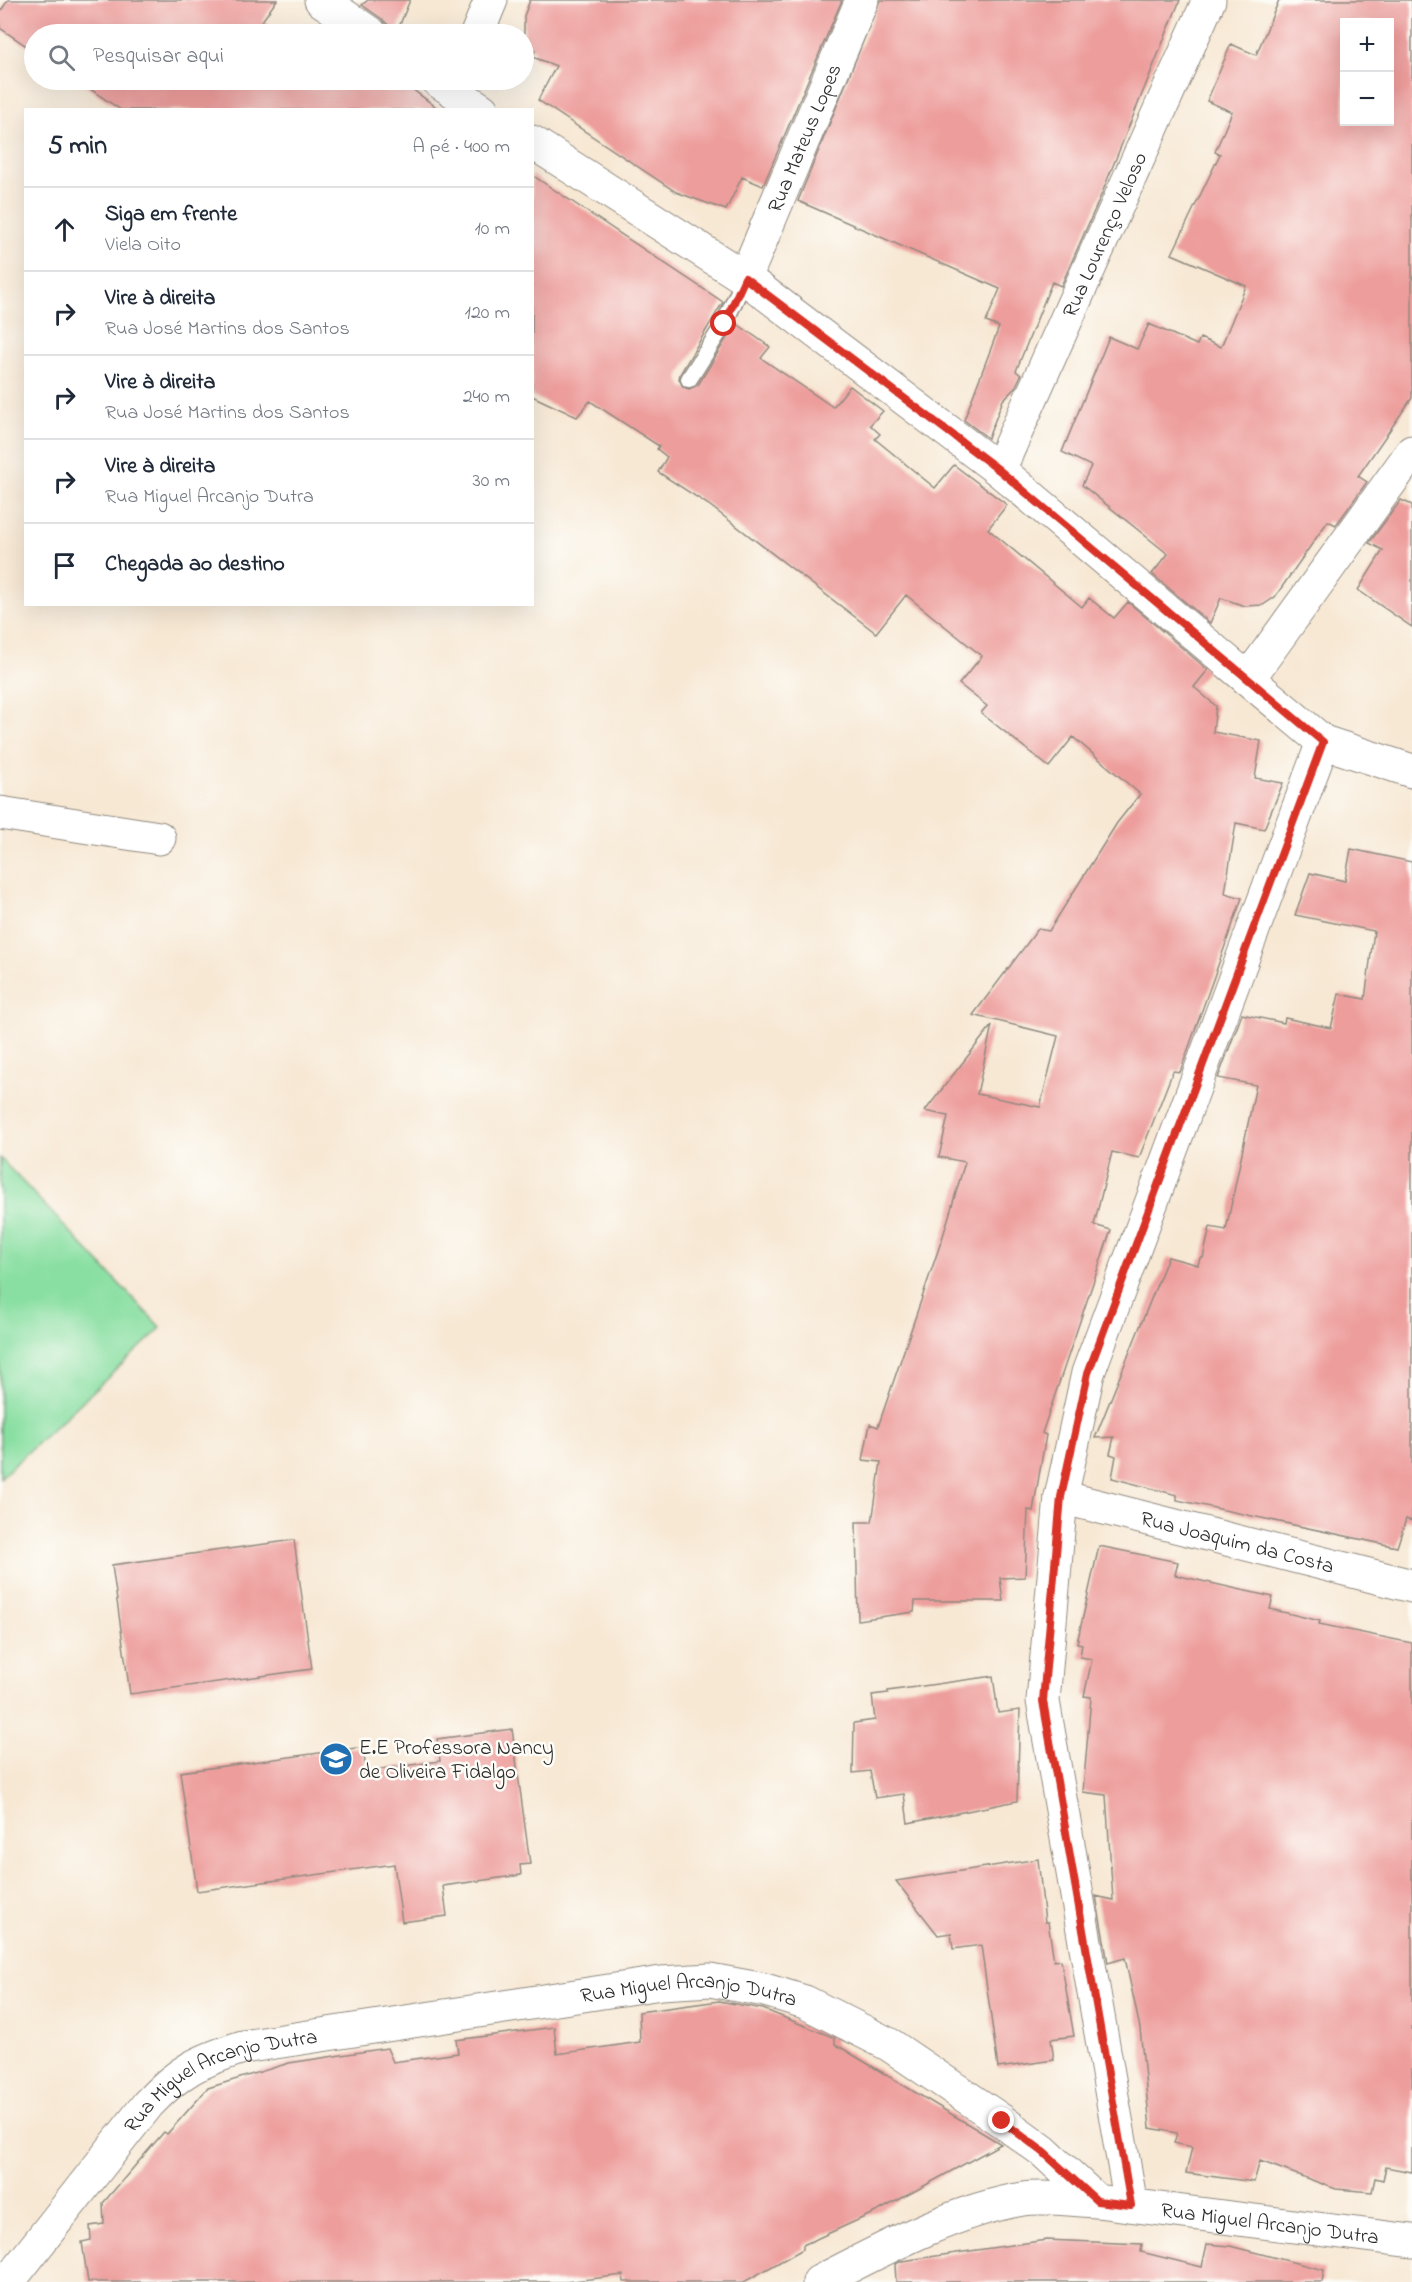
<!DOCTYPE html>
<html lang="pt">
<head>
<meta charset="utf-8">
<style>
	body { margin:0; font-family:"Indie Flower",sans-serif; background:#f2f2f3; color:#1f2937 }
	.controls { position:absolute; right:18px; top:18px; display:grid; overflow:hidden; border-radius:0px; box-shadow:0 6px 24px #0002 }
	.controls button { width:54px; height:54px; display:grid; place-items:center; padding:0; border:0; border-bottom:2px solid #e0e1e3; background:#fff; color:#1f2937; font:30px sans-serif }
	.stop { position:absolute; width:18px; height:18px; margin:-14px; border:4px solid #d93025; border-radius:50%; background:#fff }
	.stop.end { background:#d93025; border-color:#fff; box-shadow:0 2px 6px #0008 }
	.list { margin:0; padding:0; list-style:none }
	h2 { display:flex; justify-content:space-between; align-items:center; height:78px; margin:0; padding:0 24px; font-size:26px }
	h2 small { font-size:20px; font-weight:400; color:#747a83 }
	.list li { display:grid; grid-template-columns:39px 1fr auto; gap:18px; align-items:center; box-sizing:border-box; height:84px; padding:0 24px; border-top:2px solid #e0e1e3 }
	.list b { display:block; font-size:22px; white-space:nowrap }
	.list p { margin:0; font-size:20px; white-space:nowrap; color:#747a83 }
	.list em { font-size:20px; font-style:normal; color:#747a83 }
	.icon { flex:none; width:33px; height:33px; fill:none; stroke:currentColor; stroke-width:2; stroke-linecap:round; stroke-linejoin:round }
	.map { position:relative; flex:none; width:1412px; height:2282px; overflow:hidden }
	.search { position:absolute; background:#fff; box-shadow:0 6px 24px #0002; left:24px; top:24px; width:510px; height:66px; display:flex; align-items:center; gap:15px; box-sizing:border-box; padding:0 21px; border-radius:33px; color:#747a83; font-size:22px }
	.panel { position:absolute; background:#fff; box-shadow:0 6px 24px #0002; left:24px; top:108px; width:510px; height:498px; border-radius:0px }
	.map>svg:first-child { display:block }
	.green { fill:#89dfa2; stroke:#5a8566; stroke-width:1.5 }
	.building { fill:#ed9d9b; fill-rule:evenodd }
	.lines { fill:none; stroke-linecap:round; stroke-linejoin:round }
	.service-casing { stroke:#918a80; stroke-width:19 }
	.minor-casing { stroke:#918a80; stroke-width:35 }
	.service { stroke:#fff; stroke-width:16 }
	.minor { stroke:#fff; stroke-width:33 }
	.route { stroke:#d93025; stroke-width:8 }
	.labels { text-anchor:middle; stroke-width:5; stroke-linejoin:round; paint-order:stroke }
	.street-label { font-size:21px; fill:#2b2b2b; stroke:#fdfcf7 }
	.poi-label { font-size:21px; fill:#2b2b2b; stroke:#fdfcf7; text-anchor:start }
</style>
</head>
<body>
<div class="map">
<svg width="1412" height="2282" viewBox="0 0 1412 2282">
	<rect width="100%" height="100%" fill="#fdfcf7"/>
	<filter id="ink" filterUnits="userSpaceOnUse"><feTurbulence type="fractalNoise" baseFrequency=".0167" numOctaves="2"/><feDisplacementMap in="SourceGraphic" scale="12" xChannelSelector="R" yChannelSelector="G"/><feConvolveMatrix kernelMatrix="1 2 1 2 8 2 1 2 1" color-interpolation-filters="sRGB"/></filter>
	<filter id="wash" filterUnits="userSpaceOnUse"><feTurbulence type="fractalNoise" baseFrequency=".008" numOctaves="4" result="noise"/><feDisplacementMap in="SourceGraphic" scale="24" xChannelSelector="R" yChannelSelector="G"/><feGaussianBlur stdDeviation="1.35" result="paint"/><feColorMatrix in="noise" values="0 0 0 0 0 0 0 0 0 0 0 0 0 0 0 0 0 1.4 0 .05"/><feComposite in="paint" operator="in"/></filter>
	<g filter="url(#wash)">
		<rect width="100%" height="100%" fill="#f7e8d4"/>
		<!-- green -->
		<path class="green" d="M0,1158L161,1328L0,1478Z"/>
		<g id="blocks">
			<!-- building -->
			<path class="building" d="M8,0H277L262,21L282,34H34V51L0,28V12Z
				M368,0H410L396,34H390L388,25L382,19L362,5Z
				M530,0H842L763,186L742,177L726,210L676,192L538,100L556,66L533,57L535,50L524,46V16Z
				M880,0H1180L1102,193L1061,286L1052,282L1016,371L1021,375L1015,388L1003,400L988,438L964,420L999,327L986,322L1000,289L798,201Z
				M1279,0H1412V398L1358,476L1367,482L1336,525L1328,521L1275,597L1263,605L1245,606L1221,598L1210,623L1152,574L1168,554L1082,485L1091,466L1062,452L1109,337L1137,349L1149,324L1197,345L1200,338L1221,347L1246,286L1172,254L1220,154L1215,152L1232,112L1207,101L1231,44L1256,55ZM1344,22H1389V122H1344Z
				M77,80H400L440,110H121Z
				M532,175L723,302L680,374L679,379L683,387L689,389L698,385L736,323L770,347L761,358L833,407L850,386L883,411L870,425L880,434L875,439L935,488L954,465L1007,505L988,529L1082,607L1089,598L1114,618L1128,602L1208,670L1194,687L1216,706L1213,732L1261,741L1255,778L1283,783L1264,829L1236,823L1225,893L1242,898L1180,1072L1173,1071L1139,1158L1112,1152L1094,1225L1111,1230L1042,1433L1046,1435L1033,1511L1028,1510L1025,1577L1000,1578L1003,1601H915L914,1612L858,1620L856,1522H872L881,1462L863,1460L870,1424L878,1427L943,1236L965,1162L939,1157L948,1116L925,1111L992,1025L977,1094L1040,1107L1058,1036L973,1015L1038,929L1049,931L1117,823L1140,794L1073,737L1049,767L981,713L987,706L959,684L982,656L906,595L876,633L709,505L658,472L667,457L657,449L659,446L590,401L577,417L532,396Z
				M1401,500L1412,505V627L1358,590L1383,550L1369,543Z
				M1351,849L1412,862V1521L1406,1519L1397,1547L1177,1500V1495L1112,1478L1116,1456L1110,1454L1114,1437L1095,1438L1168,1257L1198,1265L1200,1258H1203L1210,1227L1226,1230L1256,1085L1218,1078L1242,1014L1284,1023L1285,1018L1331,1028L1339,994L1365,999L1374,931L1295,915L1310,873L1345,881Z
				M294,1540L312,1669L130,1694L112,1565Z
				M1099,1546L1178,1562L1175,1575L1273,1597L1270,1609L1320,1621L1319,1624L1412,1643V2172L1386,2167L1383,2180L1375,2178L1372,2192L1336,2189L1260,2161L1254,2182L1186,2173L1192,2147L1174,2143L1177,2133L1150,2128L1140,2028L1125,1958L1108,1963L1096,1896L1113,1900L1106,1795L1083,1792L1091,1697L1084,1696L1092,1659L1080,1657L1082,1644L1077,1643Z
				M993,1676L998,1713L1020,1710L1017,1801L908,1823L904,1794L875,1798L870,1771L853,1773L854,1723L875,1720L872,1695L888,1693V1691Z
				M512,1729L530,1864L520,1865L521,1875L443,1886L447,1916L402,1922L394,1864L197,1891L180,1772L363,1747L366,1771L440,1761L437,1739Z
				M1038,1859L1045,1922H1048L1054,1961L1061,1960L1074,2036L1051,2039L1054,2060L998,2068L981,1945L953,1949L951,1933L938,1935L896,1881Z
				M719,2001L763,2009L835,2038V2044L1001,2144L880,2210L803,2245V2249L744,2282H624L623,2275L565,2282H88L82,2242L91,2240L90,2226L104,2224L103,2203L164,2132L167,2134L208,2088L289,2063L387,2048L393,2062L458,2053L456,2040L554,2027L557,2054L640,2042L639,2012Z
				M1046,2240L1142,2244L1141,2252L1202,2267L1207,2244L1230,2246L1324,2270L1322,2282H896L895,2264L902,2261Z"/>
		</g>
	</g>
	<g filter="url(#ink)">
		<use href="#blocks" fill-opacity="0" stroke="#918a80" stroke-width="1.5"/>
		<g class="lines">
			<!-- service casing -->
			<g class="service-casing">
				<path id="service" d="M689,379L724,324L745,278"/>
			</g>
			<!-- minor casing -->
			<g class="minor-casing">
				<g id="minor">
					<path d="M321,0L371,34"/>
					<path d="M477,34L491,0"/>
					<path d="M437,80L482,110"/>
					<path d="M532,142L745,278L999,470L1323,742L1412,771"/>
					<path id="s1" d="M745,278L862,0"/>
					<path id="s2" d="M999,470L1209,0"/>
					<path d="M1248,679L1412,452"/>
					<path d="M0,813L159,838"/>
					<path id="s3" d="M1061,1497L1412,1586"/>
					<path d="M1131,2205L1043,1701L1061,1497L1088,1373L1323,742"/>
					<path id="s4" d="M8,2282L148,2104C180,2070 199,2061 243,2047L661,1983L710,1980L765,1990L805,2002L890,2045L1002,2121L1043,2151L1097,2201L1412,2241"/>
					<path d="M819,2282C881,2250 954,2210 1023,2199C1046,2196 1073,2200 1097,2201"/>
				</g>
			</g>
			<!-- service -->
			<use href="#service" class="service"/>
			<!-- minor -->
			<use href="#minor" class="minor"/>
		</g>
	</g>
	<g class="lines" filter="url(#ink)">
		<!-- route -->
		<path class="route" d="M724,324L745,278L999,470L1323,742L1088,1373L1061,1497L1043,1701L1131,2205L1097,2201L1042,2151L1002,2121"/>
	</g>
	<!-- icons -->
	<defs>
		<g id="school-disc" transform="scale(1.725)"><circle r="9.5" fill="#1f6fb2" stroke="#fdfcf7"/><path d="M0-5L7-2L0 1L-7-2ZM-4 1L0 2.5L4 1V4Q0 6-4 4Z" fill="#fff"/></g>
	</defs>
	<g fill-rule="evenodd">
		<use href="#school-disc" x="336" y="1759"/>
	</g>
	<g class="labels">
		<!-- street labels -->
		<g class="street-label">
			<text dy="7" stroke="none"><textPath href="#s1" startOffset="152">Rua Mateus Lopes</textPath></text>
			<text dy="7" stroke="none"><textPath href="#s2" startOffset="258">Rua Lourenço Veloso</textPath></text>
			<text dy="7" stroke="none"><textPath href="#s3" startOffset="182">Rua Joaquim da Costa</textPath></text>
			<text dy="7" stroke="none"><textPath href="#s4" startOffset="790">Rua Miguel Arcanjo Dutra</textPath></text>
			<text dy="7" stroke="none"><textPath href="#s4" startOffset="304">Rua Miguel Arcanjo Dutra</textPath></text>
			<text dy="7" stroke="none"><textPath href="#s4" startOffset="1438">Rua Miguel Arcanjo Dutra</textPath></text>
		</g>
		<!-- poi labels -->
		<g class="poi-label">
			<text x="359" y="1754">E.E Professora Nancy<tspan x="359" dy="24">de Oliveira Fidalgo</tspan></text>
		</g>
	</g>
</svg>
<div class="controls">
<button>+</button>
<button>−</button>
</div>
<div class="stop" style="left:724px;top:324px"></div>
<div class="stop end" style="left:1002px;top:2121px"></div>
<div class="search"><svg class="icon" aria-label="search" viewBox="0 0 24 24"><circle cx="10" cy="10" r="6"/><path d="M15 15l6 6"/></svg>Pesquisar aqui</div>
<section class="panel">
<h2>5 min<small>A pé · 400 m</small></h2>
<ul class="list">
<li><svg class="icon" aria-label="ahead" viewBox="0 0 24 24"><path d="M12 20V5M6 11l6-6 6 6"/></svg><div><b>Siga em frente</b><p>Viela Oito</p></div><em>10 m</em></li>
<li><svg class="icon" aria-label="right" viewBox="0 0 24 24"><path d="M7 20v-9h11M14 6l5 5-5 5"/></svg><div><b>Vire à direita</b><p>Rua José Martins dos Santos</p></div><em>120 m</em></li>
<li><svg class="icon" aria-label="right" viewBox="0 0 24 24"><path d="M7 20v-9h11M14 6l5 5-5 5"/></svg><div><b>Vire à direita</b><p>Rua José Martins dos Santos</p></div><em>240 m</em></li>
<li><svg class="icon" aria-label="right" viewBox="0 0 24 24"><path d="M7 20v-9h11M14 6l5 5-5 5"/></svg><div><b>Vire à direita</b><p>Rua Miguel Arcanjo Dutra</p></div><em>30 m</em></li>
<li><svg class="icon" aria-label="arrive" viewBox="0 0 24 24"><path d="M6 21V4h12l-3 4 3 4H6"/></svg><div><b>Chegada ao destino</b></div></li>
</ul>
</section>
</div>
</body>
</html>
